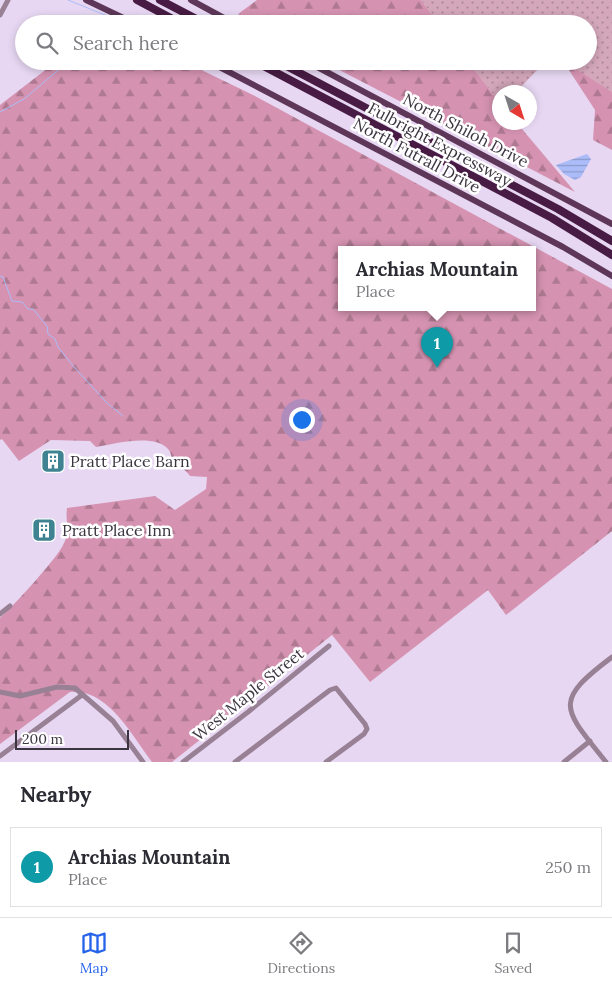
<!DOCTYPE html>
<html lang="en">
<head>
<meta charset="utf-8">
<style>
	body { margin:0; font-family:Lora,serif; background:#f2f2f3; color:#2b2b33 }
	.compass { position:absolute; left:492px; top:85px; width:45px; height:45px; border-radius:50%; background:#fff; box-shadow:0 2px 8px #0003; rotate:141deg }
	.scale { position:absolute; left:15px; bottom:12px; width:114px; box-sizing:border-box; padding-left:5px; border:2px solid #3b353f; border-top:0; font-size:14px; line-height:18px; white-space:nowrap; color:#3b353f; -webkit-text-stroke:4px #fff; paint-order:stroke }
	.you { position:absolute; left:301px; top:419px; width:18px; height:18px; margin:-12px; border:4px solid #fff; border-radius:50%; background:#1a73e8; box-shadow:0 0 0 8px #1a73e833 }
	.badge { display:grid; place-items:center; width:32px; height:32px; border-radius:50%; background:#2563eb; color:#fff; font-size:16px; font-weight:700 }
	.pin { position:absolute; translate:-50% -41px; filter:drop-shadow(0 1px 2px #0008) }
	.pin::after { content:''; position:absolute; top:26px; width:18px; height:15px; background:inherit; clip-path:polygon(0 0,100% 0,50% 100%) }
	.popup { position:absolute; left:338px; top:246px; width:198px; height:65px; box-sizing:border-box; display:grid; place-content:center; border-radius:0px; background:#fff; filter:drop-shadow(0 1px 4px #0005); font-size:16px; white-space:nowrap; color:#7c7c81 }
	.popup b { font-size:19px; color:#2b2b33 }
	.popup::after { content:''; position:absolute; left:50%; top:100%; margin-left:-10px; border:10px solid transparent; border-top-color:#fff }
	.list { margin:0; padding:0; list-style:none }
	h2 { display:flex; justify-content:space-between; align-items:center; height:65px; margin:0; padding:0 20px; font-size:21px }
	h2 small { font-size:16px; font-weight:400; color:#7c7c81 }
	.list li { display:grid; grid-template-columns:32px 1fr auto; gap:15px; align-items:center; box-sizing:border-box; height:80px; margin:0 10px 10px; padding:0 10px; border:1px solid #e1e1e2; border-radius:0px }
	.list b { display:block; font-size:19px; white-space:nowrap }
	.list p { margin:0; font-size:16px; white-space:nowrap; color:#7c7c81 }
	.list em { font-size:16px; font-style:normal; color:#7c7c81 }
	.icon { flex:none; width:28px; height:28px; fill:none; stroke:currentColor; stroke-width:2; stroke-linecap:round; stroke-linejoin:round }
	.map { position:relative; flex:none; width:612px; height:762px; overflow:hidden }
	.search { position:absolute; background:#fff; box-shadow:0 2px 8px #0003; left:15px; right:15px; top:15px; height:55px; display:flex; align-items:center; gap:12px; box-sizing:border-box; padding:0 18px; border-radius:28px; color:#7c7c81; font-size:19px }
	.sheet { height:155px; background:#fff }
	nav { display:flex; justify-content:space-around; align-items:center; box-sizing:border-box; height:70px; border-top:1px solid #e1e1e2; background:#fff; font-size:14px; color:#7c7c81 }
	nav a { display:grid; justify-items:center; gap:2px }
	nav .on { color:#2563eb }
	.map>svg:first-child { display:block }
	.green { fill:url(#green-dots) }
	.forest { fill:url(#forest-firs); fill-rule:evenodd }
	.water { fill:url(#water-rules) }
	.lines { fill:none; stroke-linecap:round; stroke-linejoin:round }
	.stream { stroke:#abbcf9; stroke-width:1 }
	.minor { stroke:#998195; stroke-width:5 }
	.major { stroke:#5d3658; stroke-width:6 }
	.highway { stroke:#471b43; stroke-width:8 }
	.labels { text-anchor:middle; stroke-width:5; stroke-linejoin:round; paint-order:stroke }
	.street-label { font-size:16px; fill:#3b353f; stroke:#fff }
	.poi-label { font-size:16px; fill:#3b353f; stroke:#fff; text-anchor:start }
</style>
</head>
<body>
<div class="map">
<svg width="612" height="762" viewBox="0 0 612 762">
	<defs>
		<pattern id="green-dots" width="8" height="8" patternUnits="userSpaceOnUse" patternTransform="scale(1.25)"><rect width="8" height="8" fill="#d4a7ba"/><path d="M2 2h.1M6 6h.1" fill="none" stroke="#ad8999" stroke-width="1.8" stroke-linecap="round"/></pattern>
		<pattern id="forest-firs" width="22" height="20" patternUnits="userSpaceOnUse" patternTransform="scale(1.25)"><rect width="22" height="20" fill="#d593b1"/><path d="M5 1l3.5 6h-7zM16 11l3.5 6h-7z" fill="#ae7991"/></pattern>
		<pattern id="water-rules" width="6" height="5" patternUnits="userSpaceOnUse" patternTransform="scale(1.25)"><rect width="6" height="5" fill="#abbcf9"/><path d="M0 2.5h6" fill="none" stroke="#8c9acb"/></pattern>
	</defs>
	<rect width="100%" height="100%" fill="#e7d7f3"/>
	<!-- green -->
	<path class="green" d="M421,0H612V92L585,77L564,61H588V24H439Z
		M468,61H546L516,92H500L499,102Z"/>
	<!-- forest -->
	<path class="forest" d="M257,0H421L439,24H255L238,14Z
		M57,61H183L253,95L612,289V531L506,615L488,590L370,682L332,635L172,762H152C132,736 108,688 70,692L0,744V618C11,609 58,557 63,545C71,530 65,522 67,508L155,496L175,510L206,489L207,477L190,476C185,469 179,466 173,460C171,457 171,452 168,449C154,433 114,444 96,447L90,441L51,440L19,461L2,439L0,440V105ZM342,249H532V307H342Z
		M322,61H468L499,102L500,122L517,123L575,192Z
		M563,61L612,92V150L593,140L595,110Z"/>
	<!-- water -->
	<path class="water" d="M587,154L591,159L581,177L575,180L564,174L556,165Z"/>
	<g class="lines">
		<!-- stream -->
		<path class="stream" d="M68,0L110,17L115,22L112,24
			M0,112L24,99L69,61
			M0,276L3,277L12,301L22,302L28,309H33L47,326L48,334L55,339L58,347L74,367L107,403L123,416"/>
		<!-- minor -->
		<path class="minor" d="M0,15L8,0
			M0,614L10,606
			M0,692L20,696L57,687L75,688L113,721L143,762
			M0,756L82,695
			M183,762L248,712L329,646
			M235,762L330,690L336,688L365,724L367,729L364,734L326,762
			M564,762L590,741
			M606,762C563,708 552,702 612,657"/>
		<!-- major -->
		<path class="major" d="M86,0L136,24
			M191,0L235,24
			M208,61L563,247L612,276
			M306,61L612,224"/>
		<!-- highway -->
		<path class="highway" d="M137,0L182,24
			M160,0L206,24
			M254,61L552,218L612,255
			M277,61L558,209L612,241"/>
	</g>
	<!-- icons -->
	<defs>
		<g id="building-square" transform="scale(1.25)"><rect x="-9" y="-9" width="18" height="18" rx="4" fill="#3f8392" stroke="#fff"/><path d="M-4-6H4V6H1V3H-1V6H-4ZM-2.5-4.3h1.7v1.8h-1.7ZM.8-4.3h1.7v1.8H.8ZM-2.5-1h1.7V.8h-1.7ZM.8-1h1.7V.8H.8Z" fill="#fff"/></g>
	</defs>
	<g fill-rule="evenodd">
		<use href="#building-square" x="53" y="461"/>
		<use href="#building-square" x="44" y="530"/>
	</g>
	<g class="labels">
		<!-- street labels -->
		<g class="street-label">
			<text transform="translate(466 130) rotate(28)" y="6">North Shiloh Drive</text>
			<text transform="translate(440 144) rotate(28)" y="6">Fulbright Expressway</text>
			<text transform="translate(417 155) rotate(28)" y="6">North Futrall Drive</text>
			<text transform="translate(248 694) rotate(-39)" y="6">West Maple Street</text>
		</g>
		<!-- poi labels -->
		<g class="poi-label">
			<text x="70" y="467">Pratt Place Barn</text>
			<text x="62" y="536">Pratt Place Inn</text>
		</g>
	</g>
</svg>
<svg class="compass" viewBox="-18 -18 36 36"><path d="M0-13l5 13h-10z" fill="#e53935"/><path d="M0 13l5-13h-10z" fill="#7c7c81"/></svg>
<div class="scale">200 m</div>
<div class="you"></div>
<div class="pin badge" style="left:437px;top:368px;background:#0f9aa8">1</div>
<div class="popup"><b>Archias Mountain</b>Place</div>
<div class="search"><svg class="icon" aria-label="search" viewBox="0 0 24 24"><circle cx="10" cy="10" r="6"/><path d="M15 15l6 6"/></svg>Search here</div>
</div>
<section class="sheet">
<h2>Nearby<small></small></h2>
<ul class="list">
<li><span class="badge" style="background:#0f9aa8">1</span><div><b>Archias Mountain</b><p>Place</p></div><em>250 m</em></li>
</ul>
</section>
<nav>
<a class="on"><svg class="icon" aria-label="map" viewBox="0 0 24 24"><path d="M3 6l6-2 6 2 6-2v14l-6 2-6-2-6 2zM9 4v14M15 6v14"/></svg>Map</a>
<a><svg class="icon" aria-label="directions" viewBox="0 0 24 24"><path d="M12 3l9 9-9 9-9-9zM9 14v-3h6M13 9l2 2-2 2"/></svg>Directions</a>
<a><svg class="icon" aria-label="saved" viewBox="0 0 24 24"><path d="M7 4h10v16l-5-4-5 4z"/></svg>Saved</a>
</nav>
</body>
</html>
